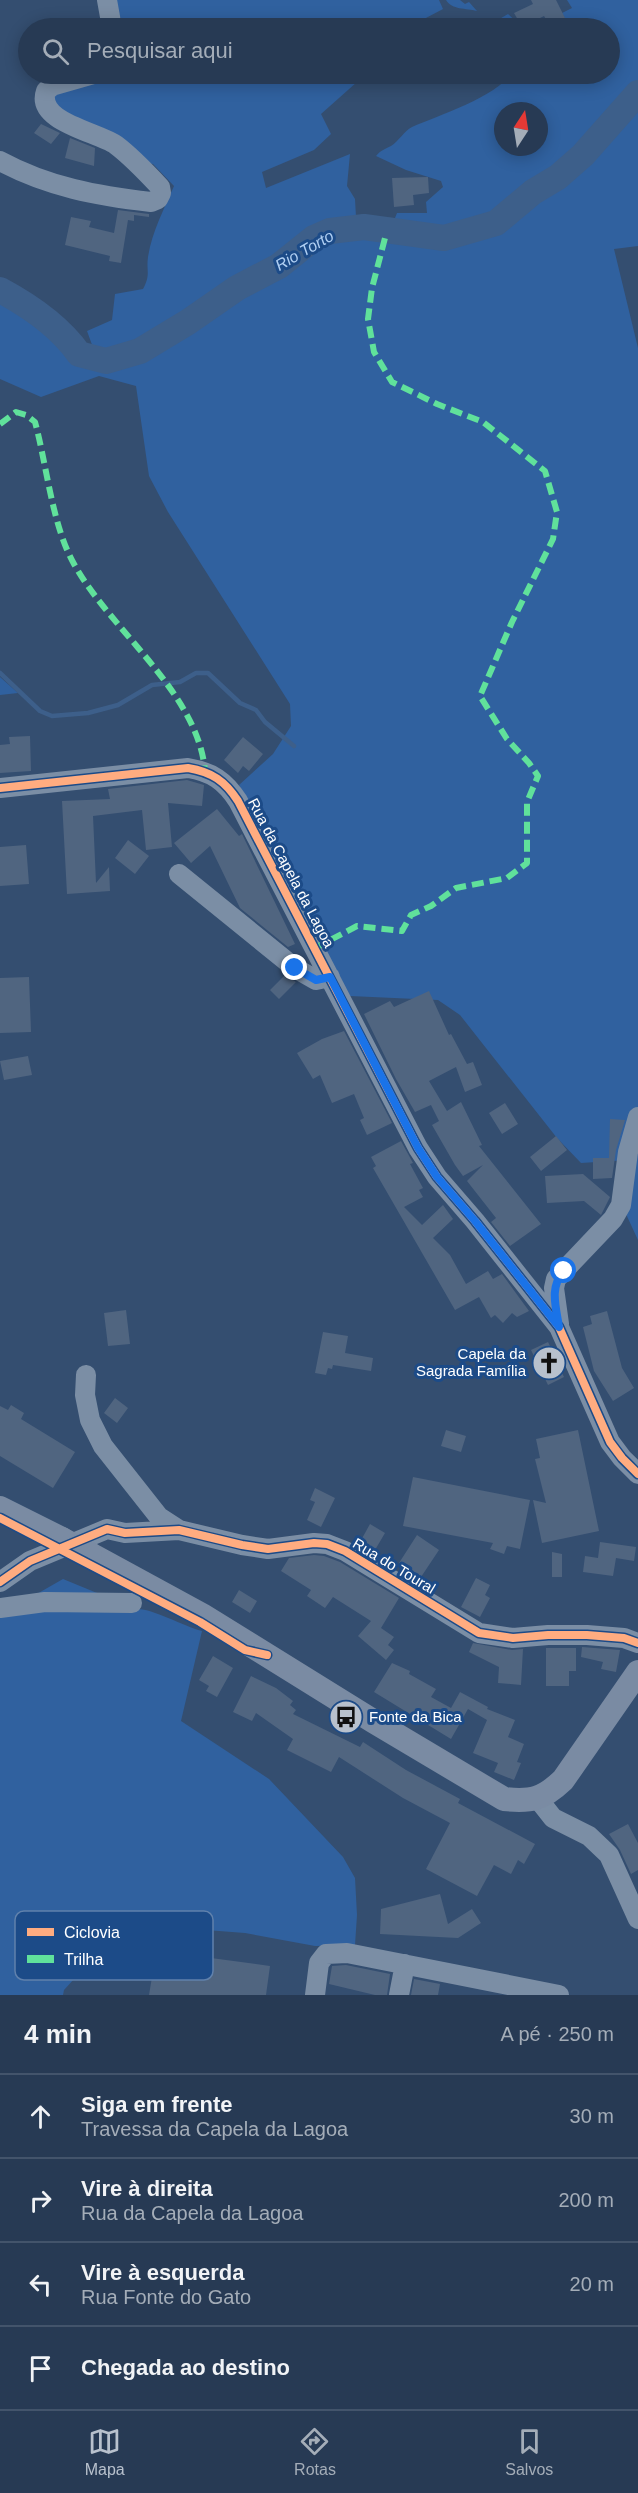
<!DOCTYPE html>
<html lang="pt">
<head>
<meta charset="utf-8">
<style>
	body { margin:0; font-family:Helvetica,sans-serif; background:#2f415a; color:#f1f3f6 }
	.compass { position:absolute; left:494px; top:102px; width:54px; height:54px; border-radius:50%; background:#273a54; box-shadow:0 3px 15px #0003; rotate:12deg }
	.stop { position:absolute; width:18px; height:18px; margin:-14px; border:4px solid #1a73e8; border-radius:50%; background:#fff }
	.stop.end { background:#1a73e8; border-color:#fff; box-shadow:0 2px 6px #0008 }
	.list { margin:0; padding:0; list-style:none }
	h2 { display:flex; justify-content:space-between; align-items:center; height:78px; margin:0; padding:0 24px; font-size:26px }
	h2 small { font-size:20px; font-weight:400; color:#a4adb8 }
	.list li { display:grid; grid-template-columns:39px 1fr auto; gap:18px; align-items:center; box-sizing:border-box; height:84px; padding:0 24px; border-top:2px solid #43546b }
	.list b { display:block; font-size:22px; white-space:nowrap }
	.list p { margin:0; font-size:20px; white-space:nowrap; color:#a4adb8 }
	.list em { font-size:20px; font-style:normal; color:#a4adb8 }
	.icon { flex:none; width:33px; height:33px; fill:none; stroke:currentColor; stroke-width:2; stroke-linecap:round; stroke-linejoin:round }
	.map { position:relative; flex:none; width:638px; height:1995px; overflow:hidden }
	.search { position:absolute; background:#273a54; box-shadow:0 3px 15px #0003; left:18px; right:18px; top:18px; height:66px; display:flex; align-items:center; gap:15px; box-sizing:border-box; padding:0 21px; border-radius:33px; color:#a4adb8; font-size:22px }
	.sheet { height:414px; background:#273a54 }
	nav { display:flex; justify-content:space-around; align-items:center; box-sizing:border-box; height:84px; border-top:2px solid #43546b; background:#273a54; font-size:16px; color:#a4adb8 }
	nav a { display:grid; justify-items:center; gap:3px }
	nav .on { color:#b8c1cd }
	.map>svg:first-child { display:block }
	.green { fill:#30619f; fill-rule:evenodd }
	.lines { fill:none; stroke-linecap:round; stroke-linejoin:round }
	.stream { stroke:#3d5f8a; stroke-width:4.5 }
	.river { stroke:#3d5f8a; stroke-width:26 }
	.building { fill:#506580 }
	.minor { stroke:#7b8ea5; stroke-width:20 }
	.major { stroke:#7a8ba3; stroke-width:24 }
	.major-bridge { stroke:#7a8ba3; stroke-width:24 }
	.quiet { stroke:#60e19b; stroke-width:6; stroke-dasharray:12 6; stroke-linecap:butt }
	.cycleway-casing { stroke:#1c4b88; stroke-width:11 }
	.cycleway { stroke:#ffac80; stroke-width:8 }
	.route { stroke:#1a73e8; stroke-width:8 }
	.labels { text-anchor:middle; stroke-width:6; stroke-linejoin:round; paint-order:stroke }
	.street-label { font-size:15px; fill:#fff; stroke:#1c4b88 }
	.poi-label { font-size:15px; fill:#fff; stroke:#1c4b88; text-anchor:end }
	.water-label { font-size:16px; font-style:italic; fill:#b0cff3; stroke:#1c4b88 }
	.key { fill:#1c4b88; stroke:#6081ac; stroke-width:1.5 }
	.key-label { font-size:16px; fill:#fff }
</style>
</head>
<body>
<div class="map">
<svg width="638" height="1995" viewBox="0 0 638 1995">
	<rect width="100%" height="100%" fill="#344e70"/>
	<!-- green -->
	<path class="green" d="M114,0H439L443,9L424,19L413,28H124Z
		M446,0H460L465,4L469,2L477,11C466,8 452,10 446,0Z
		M567,0H638V246L614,249L638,348V1240L626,1214L627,1160L581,1163L557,1138L460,1015L438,1000L350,996L239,785L273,754L291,726L290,704L168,512L149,476L136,386L99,376L41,397L0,379V293C28,307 59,329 77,355L106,363L141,352L189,324L238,289L281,268L315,240L331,233L364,229L390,232L393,225L368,221L311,229L288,252L247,276L229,282L188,315L127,352L95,353L87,331L112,320L115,294L143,289C151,274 146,271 148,257C152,232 164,209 174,186L153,164L140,162L51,106L49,97L94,81L109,74H366L321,114L331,134L314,150L262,172L266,188L350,154L347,186L355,199L356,217L395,218L397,213H427L426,202L443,187L441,181L406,170L376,156C381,150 385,149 391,146C399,141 404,131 412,127C437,116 498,96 510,74H610V28H584L592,23L581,28H570L562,13L572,8ZM503,111H539V147H503Z
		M508,14L522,27V28H501L491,24Z
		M0,677L18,693L0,695Z
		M63,1579L136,1609C152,1608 183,1626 202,1631L181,1721L269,1779L343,1857L355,1878L357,1915L355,1945L315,1946L245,1933L206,1930L84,1968L64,1990L63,1995H0V1615Z"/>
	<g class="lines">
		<!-- stream -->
		<path class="stream" d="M0,673L40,711L52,716L88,713L118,705L152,685L180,682L196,673H208L240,703L256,710L265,722L294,746"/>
		<!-- river -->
		<path class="river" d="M0,290C28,305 60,327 79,354L106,361L140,351L188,322L237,288L279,266L314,238L330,231L364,227L444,238L496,223L533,192L558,177L583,155L638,93"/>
	</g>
	<!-- building -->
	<path class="building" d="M531,0H556L570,28H551L544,16L522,27L514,13L533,4Z
		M41,124L60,133L51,144L34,133Z
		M70,138L95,148L94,166L65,158Z
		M428,177L429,193L413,195L414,205L394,207L392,178Z
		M118,210L149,214V217L134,215V221L128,220L121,263L109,261L110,256L65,245L71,217L91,221L89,227L114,233Z
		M30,736L31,771L0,773V745L10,744L9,737Z
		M243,737L263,754L249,771L243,766L238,773L224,760Z
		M187,780L204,785L202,806L168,803L172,847L146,850L142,810L93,816L96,883L109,867L110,891L67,894L62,801L110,799L108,789Z
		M217,809L239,836L242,834L295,944L288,947L240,908L210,846L191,863L174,843Z
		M128,840L149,856L135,874L115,858Z
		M26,845L29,884L0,886V847Z
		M285,975L296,982L279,999L270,990Z
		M29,977L31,1032L0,1033V978Z
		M429,991L449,1035L451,1034L467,1064L473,1062L482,1085L465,1092L456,1067L429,1081L447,1111L461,1102L482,1145L479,1146L541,1224L510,1246L491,1222L496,1218L467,1181L483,1165L463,1176L455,1165L432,1125L439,1121L431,1105L415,1112L396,1079L364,1014L390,1001L394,1007Z
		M344,1031L392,1123L367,1135L360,1120L364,1118L354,1094L332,1103L320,1075L313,1079L297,1053L322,1039Z
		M28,1056L32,1075L4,1080L0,1061Z
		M505,1103L518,1124L502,1134L489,1113Z
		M610,1119L625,1120L616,1150L612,1178L593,1179V1158H609Z
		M556,1136L567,1150L541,1171L530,1157Z
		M401,1141L413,1163L410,1164L423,1188L419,1190L423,1197L404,1207L422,1225L443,1205L453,1219L433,1238L450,1255L466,1284L488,1271L493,1279L502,1274L529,1311L517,1317L512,1313L503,1323L495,1315L491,1318L479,1297L455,1310L373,1168L376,1166L371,1157Z
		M583,1174L610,1197L601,1215L584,1201L547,1203L545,1176Z
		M126,1310L130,1344L108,1346L104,1313Z
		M607,1311L622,1368L634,1388L613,1401L594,1371L583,1327L592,1324L590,1316Z
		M323,1332L348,1336L345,1353L373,1358L371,1371L333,1365L332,1369L328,1368L326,1375L315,1373Z
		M548,1342L551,1348L555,1347L562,1363L558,1365L564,1377L548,1385L531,1350Z
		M115,1398L128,1408L117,1423L104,1413Z
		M11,1405L24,1413L21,1419L75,1452L53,1488L0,1456V1406L8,1410Z
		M446,1430L466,1436L461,1452L441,1446Z
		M578,1430L599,1531L542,1543L533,1500L546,1503L535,1459L540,1458L536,1439Z
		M413,1477L530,1500L520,1549L507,1546L504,1554L490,1549L493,1543L403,1526Z
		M315,1488L335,1498L321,1527L307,1520L315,1502L310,1500Z
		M370,1524L385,1533L375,1550L360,1542Z
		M417,1535L439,1550L421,1577L399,1563Z
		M600,1542L636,1547L634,1561L616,1558L613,1576L583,1572L585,1556L598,1558Z
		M552,1552L562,1554V1577H552Z
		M314,1555L324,1556L340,1562L399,1598L381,1628L394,1637L388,1645L394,1650L386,1660L358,1636L371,1621L333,1597L325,1608L307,1596L311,1590L281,1571L289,1558Z
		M476,1578L490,1585L485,1595L490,1598L480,1617L461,1607Z
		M239,1590L257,1601L250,1613L232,1602Z
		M473,1643L512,1650L523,1649L521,1685L498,1683L499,1667L469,1652Z
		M582,1647L620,1650L616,1672L601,1669L603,1662L581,1657Z
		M546,1648H576V1671H569V1686H546Z
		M213,1656L233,1668L217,1697L206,1691L209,1686L199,1680Z
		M392,1663L410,1671L409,1674L436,1689L431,1697L451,1708L460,1692L488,1707L487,1709L515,1720L508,1737L524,1744L517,1762L521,1763L514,1780L494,1772L498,1763L473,1753L487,1720L468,1709L451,1739L374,1692Z
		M251,1676L276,1688L293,1701L290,1705L296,1710L293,1714L360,1747L363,1742L406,1770L460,1799L458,1803L535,1844L524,1864L518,1860L511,1874L494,1865L477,1896L426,1869L450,1823L403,1798L339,1757L331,1772L287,1750L293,1739L256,1713L252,1721L233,1712Z
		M628,1824L638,1843V1870L631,1874L620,1850L609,1834Z
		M440,1894L448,1924L472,1909L481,1923L458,1938L380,1934L381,1909Z
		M211,1958L270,1966L266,1995H149L153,1971L207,1979Z
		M346,1965L390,1974L387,1995H375L329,1984L332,1966Z
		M414,1979L440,1984L438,1995H411Z"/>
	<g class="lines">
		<!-- minor -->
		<path class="minor" d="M107,0L112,28
			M0,161C48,187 98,196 151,202L158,199L161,193L160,187C146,172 132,157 116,145C98,132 35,122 46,91L52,86L94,74
			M0,788L188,768C212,772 225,781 238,801L418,1148L437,1177L475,1221L559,1327L610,1442L622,1458L638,1474
			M179,874L295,968L316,980L330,977
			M559,1324L554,1288L556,1279L613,1219L621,1205L628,1152L638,1117
			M86,1375L85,1395L90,1420L103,1446L159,1517L179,1530
			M0,1582L30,1561L107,1529L125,1533L179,1530L242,1545L268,1549L314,1543L327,1544L345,1551L479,1633L513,1638L548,1635H587L624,1638L638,1643
			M0,1608L45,1602L132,1603
			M538,1799L553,1818L589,1836L609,1855L638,1919
			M315,1995L319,1963L326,1954L347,1953L559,1995
			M399,1995L405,1964"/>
		<!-- major -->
		<path class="major" d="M0,1508L62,1539
			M90,1554L202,1615L373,1721L504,1799C532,1802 543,1799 563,1780L638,1672"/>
		<!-- major-bridge -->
		<path class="major-bridge" d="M62,1539L90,1554"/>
		<!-- quiet -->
		<path class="quiet" d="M0,424L16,412L26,415L35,422C47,466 52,525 74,564C111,631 198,692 205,771
			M315,948L357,926L402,931L411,915L431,906L456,888L507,878L527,863V802L538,776L529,763L507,739L480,696L512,622L553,539L557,512L545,471L483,422L437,404L392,382L374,352L368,319L372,288L385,238"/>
		<!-- cycleway casing -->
		<g class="cycleway-casing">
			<path id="cycleway" d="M0,788L188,768C212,772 225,781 238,801L418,1148L437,1177L475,1221L559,1327L610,1442L622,1458L638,1474
				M0,1518L200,1622L245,1650L267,1655
				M0,1582L30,1561L107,1529L125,1533L179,1530L242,1545L268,1549L314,1543L327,1544L345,1551L479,1633L513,1638L548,1635H587L624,1638L638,1643"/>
		</g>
		<!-- cycleway -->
		<use href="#cycleway" class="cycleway"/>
	</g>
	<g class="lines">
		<!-- route -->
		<path class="route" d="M295,968L316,980L330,977L418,1148L437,1177L475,1221L559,1327C556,1307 549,1287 564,1271"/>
	</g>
	<!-- icons -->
	<defs>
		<g id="church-disc" transform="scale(1.725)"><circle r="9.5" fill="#b8c1cd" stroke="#1c4b88"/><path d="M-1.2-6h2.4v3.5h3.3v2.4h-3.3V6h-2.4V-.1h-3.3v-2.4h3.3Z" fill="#111"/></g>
		<g id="bus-disc" transform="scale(1.725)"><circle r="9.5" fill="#b8c1cd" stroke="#1c4b88"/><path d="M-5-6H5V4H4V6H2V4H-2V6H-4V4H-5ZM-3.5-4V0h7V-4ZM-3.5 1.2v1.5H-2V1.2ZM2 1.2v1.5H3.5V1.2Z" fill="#111"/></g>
	</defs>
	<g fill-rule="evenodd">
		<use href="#church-disc" x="549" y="1363"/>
		<use href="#bus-disc" x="346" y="1717"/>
	</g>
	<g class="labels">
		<!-- street labels -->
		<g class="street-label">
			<text transform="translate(291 873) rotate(62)" y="5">Rua da Capela da Lagoa</text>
			<text transform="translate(394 1566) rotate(31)" y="5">Rua do Toural</text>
		</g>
		<!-- poi labels -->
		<g class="poi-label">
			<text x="526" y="1359">Capela da<tspan x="526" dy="17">Sagrada Família</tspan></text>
			<text x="369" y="1722" text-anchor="start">Fonte da Bica</text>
		</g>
		<!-- water labels -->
		<g class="water-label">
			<text transform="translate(304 250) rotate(-30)" y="6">Rio Torto</text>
		</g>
	</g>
	<!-- legend -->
	<rect x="15" y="1911" width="198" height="69" rx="9" class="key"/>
	<rect x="27" y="1928" width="27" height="8" fill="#ffac80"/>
	<rect x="27" y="1955" width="27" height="8" fill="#60e19b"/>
	<g class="key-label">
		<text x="64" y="1938">Ciclovia</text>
		<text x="64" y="1965">Trilha</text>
	</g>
</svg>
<svg class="compass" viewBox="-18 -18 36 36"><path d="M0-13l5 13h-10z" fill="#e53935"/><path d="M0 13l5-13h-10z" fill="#a4adb8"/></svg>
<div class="stop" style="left:564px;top:1271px"></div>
<div class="stop end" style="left:295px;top:968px"></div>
<div class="search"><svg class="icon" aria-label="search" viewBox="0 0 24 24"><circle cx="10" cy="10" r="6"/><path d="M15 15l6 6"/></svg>Pesquisar aqui</div>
</div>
<section class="sheet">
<h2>4 min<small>A pé · 250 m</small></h2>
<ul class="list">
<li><svg class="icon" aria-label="ahead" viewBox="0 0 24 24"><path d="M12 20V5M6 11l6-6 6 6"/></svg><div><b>Siga em frente</b><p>Travessa da Capela da Lagoa</p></div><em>30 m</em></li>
<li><svg class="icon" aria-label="right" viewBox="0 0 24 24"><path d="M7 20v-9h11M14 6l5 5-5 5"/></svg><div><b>Vire à direita</b><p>Rua da Capela da Lagoa</p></div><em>200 m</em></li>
<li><svg class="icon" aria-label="left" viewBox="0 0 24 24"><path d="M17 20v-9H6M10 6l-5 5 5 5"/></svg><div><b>Vire à esquerda</b><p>Rua Fonte do Gato</p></div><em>20 m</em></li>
<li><svg class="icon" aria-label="arrive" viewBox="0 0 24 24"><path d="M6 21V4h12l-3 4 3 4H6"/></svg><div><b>Chegada ao destino</b></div></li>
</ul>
</section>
<nav>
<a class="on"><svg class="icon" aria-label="map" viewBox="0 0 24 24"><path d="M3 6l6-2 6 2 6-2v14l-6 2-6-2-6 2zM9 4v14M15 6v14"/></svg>Mapa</a>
<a><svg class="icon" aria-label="directions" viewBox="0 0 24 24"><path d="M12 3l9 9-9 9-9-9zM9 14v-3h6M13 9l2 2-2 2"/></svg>Rotas</a>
<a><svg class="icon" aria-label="saved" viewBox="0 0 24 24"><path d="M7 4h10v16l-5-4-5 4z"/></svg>Salvos</a>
</nav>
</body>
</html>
